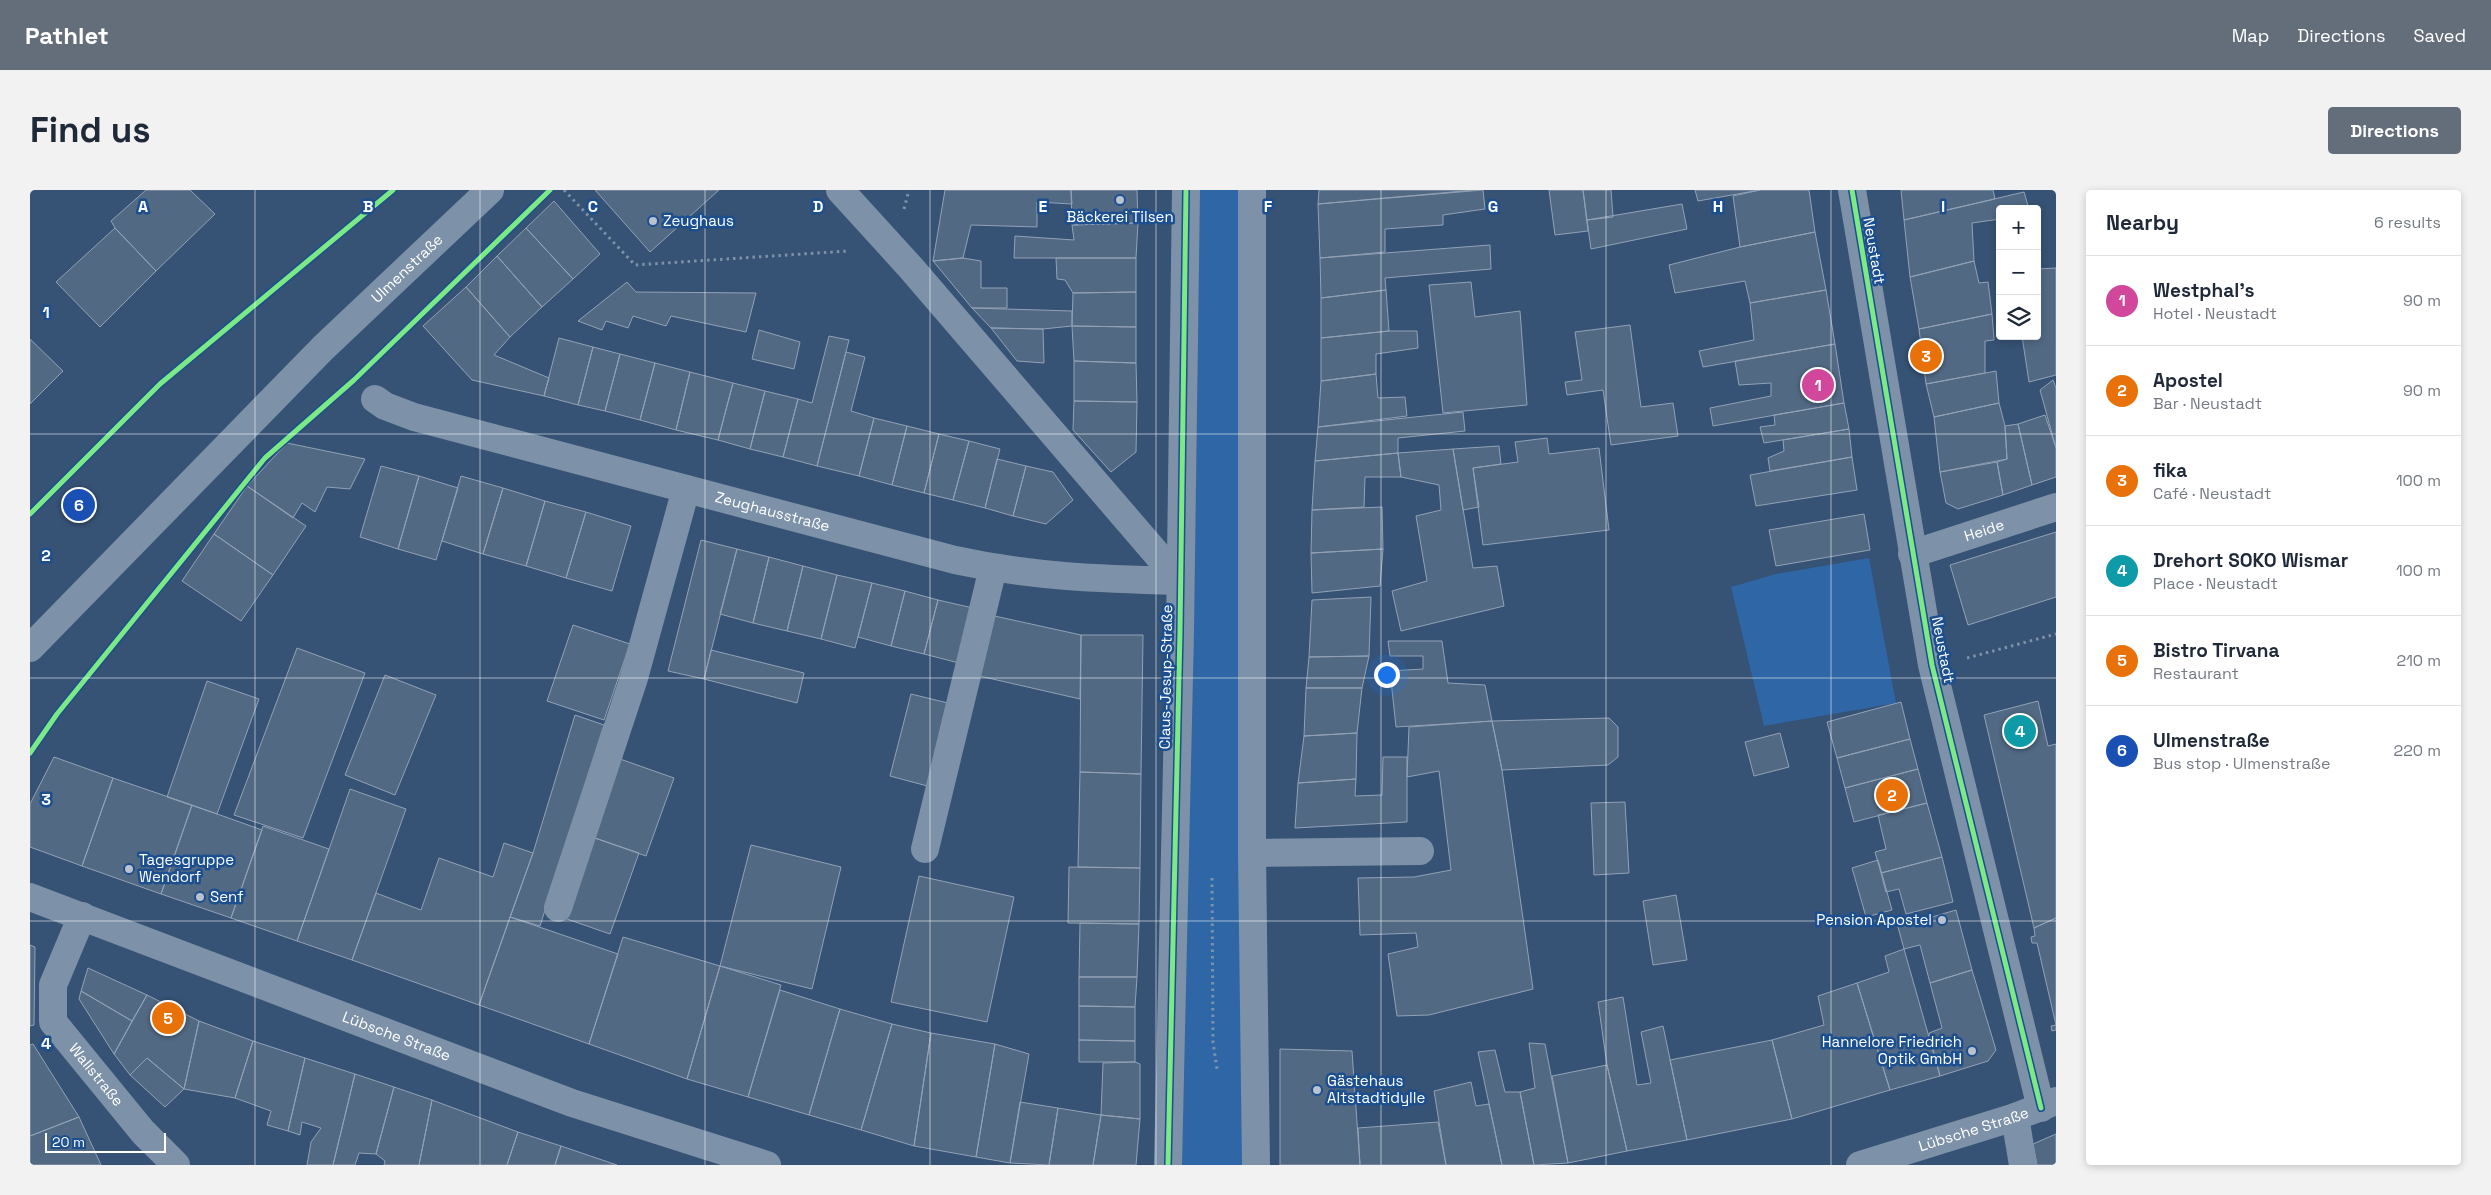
<!DOCTYPE html>
<html lang="en">
<head>
<meta charset="utf-8">
<style>
	body { margin:0; font-family:"Space Grotesk",sans-serif; background:#f2f2f3; color:#1f2937 }
	.controls { position:absolute; right:15px; top:15px; display:grid; overflow:hidden; border-radius:5px; box-shadow:0 2px 8px #0003 }
	.controls button { width:45px; height:45px; display:grid; place-items:center; padding:0; border:0; border-bottom:1px solid #e0e1e3; background:#fff; color:#1f2937; font:25px sans-serif }
	.scale { position:absolute; left:15px; bottom:12px; width:121px; box-sizing:border-box; padding-left:5px; border:2px solid #fff; border-top:0; font-size:14px; line-height:18px; white-space:nowrap; color:#fff; -webkit-text-stroke:4px #1b4f8f; paint-order:stroke }
	.you { position:absolute; left:1356px; top:484px; width:18px; height:18px; margin:-12px; border:4px solid #fff; border-radius:50%; background:#1a73e8; box-shadow:0 0 0 8px #1a73e833 }
	.badge { display:grid; place-items:center; width:32px; height:32px; border-radius:50%; background:#646e7b; color:#fff; font-size:16px; font-weight:700 }
	.pin { position:absolute; translate:-50% -50%; border:2px solid #fff; box-shadow:0 1px 5px #0006 }
	.list { margin:0; padding:0; list-style:none }
	h2 { display:flex; justify-content:space-between; align-items:center; height:65px; margin:0; padding:0 20px; font-size:21px }
	h2 small { font-size:16px; font-weight:400; color:#747a83 }
	.list li { display:grid; grid-template-columns:32px 1fr auto; gap:15px; align-items:center; box-sizing:border-box; height:90px; padding:0 20px; border-top:1px solid #e0e1e3 }
	.list b { display:block; font-size:19px; white-space:nowrap }
	.list p { margin:0; font-size:16px; white-space:nowrap; color:#747a83 }
	.list em { font-size:16px; font-style:normal; color:#747a83 }
	.icon { flex:none; width:28px; height:28px; fill:none; stroke:currentColor; stroke-width:2; stroke-linecap:round; stroke-linejoin:round }
	.map { position:relative; flex:none; width:2026px; height:975px; overflow:hidden; border-radius:5px }
	header { display:flex; align-items:center; gap:30px; box-sizing:border-box; height:70px; padding:0 25px; background:#646e7b; color:#fff }
	header strong { font-size:24px }
	nav { display:flex; gap:28px; margin-inline-start:auto; font-size:18px }
	.intro { display:flex; align-items:center; justify-content:space-between; box-sizing:border-box; height:120px; padding:0 30px }
	h1 { margin:0; font-size:35px }
	.button { padding:12px 22px; border-radius:5px; background:#646e7b; color:#fff; font-size:18px; font-weight:700 }
	main { display:flex; gap:30px; padding:0 30px }
	aside { flex:1; background:#fff; border-radius:5px; box-shadow:0 2px 8px #0003 }
	.map>svg:first-child { display:block }
	.green { fill:#2f66a5 }
	.building { fill:#526984; stroke:#92a2b6 }
	.lines { fill:none; stroke-linecap:round; stroke-linejoin:round }
	.path { stroke:#7d92a8; stroke-width:3; stroke-dasharray:2.5 4; stroke-linecap:butt }
	.minor { stroke:#7d92a8; stroke-width:28 }
	.cycleway-casing { stroke:#1b4f8f; stroke-width:8 }
	.cycleway { stroke:#7ce984; stroke-width:5 }
	.grid { fill:none; stroke:#fff; stroke-width:1; stroke-opacity:0.55 }
	.poi-dot { fill:#b9c2ce; stroke:#1b4f8f; stroke-width:2 }
	.labels { text-anchor:middle; stroke-width:5; stroke-linejoin:round; paint-order:stroke }
	.poi-label { font-size:15px; fill:#fff; stroke:#1b4f8f; text-anchor:start }
	.street-label { font-size:15px; fill:#fff; stroke:#1b4f8f }
	.grid-label { font-size:16px; text-anchor:middle; font-weight:bold; fill:#fff; stroke:#1b4f8f; stroke-width:5; stroke-linejoin:round; paint-order:stroke }
</style>
</head>
<body>
<header>
<strong>Pathlet</strong>
<nav><a>Map</a><a>Directions</a><a>Saved</a></nav>
</header>
<div class="intro"><h1>Find us</h1><a class="button">Directions</a></div>
<main>
<div class="map">
<svg width="2026" height="975" viewBox="0 0 2026 975">
	<rect width="100%" height="100%" fill="#365274"/>
	<!-- green -->
	<path class="green" d="M1165,0H1208L1213,975H1149Z
		M1839,368L1866,513L1734,536L1701,397L1746,384Z"/>
	<!-- building -->
	<path class="building" d="M116,0H160L185,24L126,81L85,38L81,31Z
		M565,0H689L620,62Z
		M915,0H1041L1042,14L1007,12V37L941,35L933,68L903,71Z
		M1041,0H1107L1108,33L1042,35Z
		M1289,0H1445L1288,14Z
		M1453,0L1455,19L1413,25V35L1355,39V62L1290,68L1288,14Z
		M1519,0H1553L1558,41L1525,45Z
		M1553,0H1581L1583,27L1557,30Z
		M1665,0H1730L1668,11Z
		M1730,0H1779L1785,42L1710,57L1703,6Z
		M1871,0H1963L1965,9L1874,30Z
		M1994,2L1999,19H1970V29L1942,33L1944,71L1880,87L1874,30Z
		M524,11L570,64L543,89L496,38Z
		M1652,14L1657,39L1561,59L1557,30Z
		M1108,33L1106,68H984L985,46L1044,50L1042,35Z
		M85,38L126,81L70,137L26,92Z
		M496,38L543,89L512,117L467,66Z
		M1785,42L1796,100L1720,113L1715,91L1645,103L1639,75L1710,57Z
		M1460,55L1461,79L1355,88L1356,100L1291,108L1290,68Z
		M467,66L512,117L480,147L436,97Z
		M933,68L951,71V98H977V118H942L903,71Z
		M1026,68H1106V102L1043,103L1035,90L1027,89Z
		M1944,71L1949,93L1958,92L1962,124L1889,139L1880,87Z
		M2026,78V185L1999,192L1992,146H2007V79Z
		M597,92L606,102L726,103L716,142L641,126L636,136L603,126L598,138L576,131L572,140L548,131Z
		M1441,92L1445,127L1490,121L1497,215L1413,223L1399,95Z
		M436,97L480,147L464,165L519,188L514,206L442,190L393,136Z
		M1356,100L1359,141L1291,148V108Z
		M1796,100L1805,154L1673,177L1669,161L1724,150L1720,113Z
		M1106,102V137L1042,136L1043,103Z
		M942,118L1042,121V136L1013,139L961,138Z
		M1962,124L1964,150L1955,151V183L1896,194L1889,139Z
		M1600,135L1611,217L1643,213L1648,246L1581,255L1573,200L1537,205L1535,192L1552,190L1545,142Z
		M1042,136L1106,137V173L1044,171Z
		M961,138L1013,139L1014,173L987,171Z
		M729,140L770,152L764,179L722,169Z
		M1359,141H1387L1388,158L1346,164V184L1291,191V148Z
		M799,146L819,150L787,276L753,267L768,209L782,213Z
		M529,148L563,157L548,215L514,206Z
		M0,149L33,181L0,214Z
		M1805,154L1814,213L1683,236L1680,218L1741,206V193L1709,195L1705,171Z
		M563,157L590,164L575,221L548,215Z
		M816,162L835,167L821,221L844,228L829,286L787,276Z
		M590,164L625,173L610,230L575,221Z
		M1044,171L1106,173L1107,212L1044,211Z
		M625,173L660,182L646,240L610,230Z
		M1966,181L1969,213L1904,227L1896,194Z
		M660,182L703,193L688,250L646,240Z
		M1346,184L1348,208L1375,207L1377,226L1288,237L1291,191Z
		M2023,190L2026,198V258L2010,200Z
		M703,193L735,201L720,259L688,250Z
		M735,201L768,209L753,267L720,259Z
		M1044,211L1107,212L1106,262L1081,282L1043,240Z
		M1814,213L1819,239L1734,253L1730,237L1745,235L1744,225Z
		M1969,213L1975,236L1977,269L1910,282L1904,227Z
		M1433,222L1435,241L1368,248V263L1285,271L1288,237Z
		M2015,225L2026,258V287L2002,295L1988,234Z
		M844,228L877,236L862,295L829,286Z
		M1988,234L2002,295L1973,305L1967,272L1977,269L1975,236Z
		M877,236L909,244L894,303L862,295Z
		M1819,239L1822,267L1740,281L1738,268L1754,261L1753,250Z
		M909,244L939,251L923,310L894,303Z
		M1517,248L1519,264L1569,258L1579,340L1453,355L1443,278L1488,272L1485,252Z
		M939,251L970,259L955,318L923,310Z
		M257,253L335,269L320,299L297,297L285,322L272,313L263,328L217,296Z
		M1469,256L1471,274L1443,278L1449,317L1433,320L1423,259Z
		M1423,259L1443,378L1467,376L1474,416L1371,441L1362,401L1397,391L1386,326L1411,320L1409,295L1371,287L1368,263Z
		M1368,263L1371,287H1335L1334,317L1282,320L1285,271Z
		M1822,267L1827,300L1726,316L1720,285Z
		M967,269L996,276L983,326L955,318Z
		M1967,272L1973,305L1928,319L1916,313L1910,282Z
		M351,276L389,286L368,359L330,347Z
		M996,276L1023,282L1043,310L1016,334L983,326Z
		M389,286L428,298L406,370L368,359Z
		M431,286L473,298L453,364L412,351Z
		M217,296L276,336L243,385L184,344Z
		M473,298L515,311L496,376L453,364Z
		M515,311L556,322L536,388L496,376Z
		M1352,317L1353,359L1281,363L1282,320Z
		M556,322L601,336L582,401L536,388Z
		M1834,324L1840,360L1746,376L1739,340Z
		M2026,342V407L1938,435L1920,375Z
		M184,344L243,385L211,431L152,391Z
		M671,350L707,359L674,489L638,481Z
		M707,359L739,367L723,433L690,424Z
		M1353,359L1350,396L1282,403L1281,363Z
		M739,367L773,376L757,441L723,433Z
		M773,376L807,385L791,449L757,441Z
		M807,385L842,393L825,458L791,449Z
		M842,393L875,401L861,456L828,447Z
		M875,401L908,410L894,464L861,456Z
		M1341,407L1339,466L1279,467L1282,410Z
		M908,410L943,418L929,473L894,464Z
		M960,425L1051,445L1050,509L945,485Z
		M543,435L600,454L574,530L517,511Z
		M1051,445H1113L1111,584L1050,582Z
		M1358,451H1412L1418,493L1455,495L1462,531L1366,537L1360,481L1393,479V466H1360Z
		M267,458L335,483L273,648L204,625Z
		M681,460L774,483L767,513L674,489Z
		M1339,466L1332,498H1276L1279,467Z
		M355,485L406,505L365,605L315,585Z
		M177,491L229,509L187,624L137,607Z
		M1276,498H1332L1327,543L1274,546Z
		M881,504L922,514L901,597L860,586Z
		M2008,511L2018,556L2026,554V728L2004,738L1954,525Z
		M1871,512L1880,549L1807,568L1797,532Z
		M545,525L574,535L510,736L480,727L503,663Z
		M1579,528L1588,537V567L1578,575L1472,580L1462,531Z
		M1462,531L1472,580L1503,799L1399,825L1367,826L1358,764L1388,757L1386,743L1330,745L1328,688L1384,687L1421,680L1409,581L1377,587L1379,537Z
		M1327,543L1326,589L1268,593L1274,546Z
		M1750,543L1759,577L1724,586L1715,552Z
		M1880,549L1888,579L1815,598L1807,568Z
		M24,567L83,588L52,676L0,657V614Z
		M1353,567H1377V632L1265,638L1268,593L1326,589L1325,606L1352,605Z
		M590,569L644,588L616,666L562,647Z
		M1888,579L1897,613L1824,632L1815,598Z
		M1050,582L1111,584L1110,678L1048,677Z
		M83,588L162,615L131,704L52,676Z
		M320,599L376,619L322,770L267,751Z
		M1595,612L1599,683L1564,685L1561,613Z
		M1897,613L1912,667L1851,683L1845,662L1856,659L1848,625Z
		M162,615L232,640L201,728L131,704Z
		M233,636L299,659L267,751L201,728Z
		M562,647L609,663L580,744L534,728Z
		M474,653L503,663L449,815L322,770L346,703L391,720L409,668L463,687Z
		M721,655L811,677L782,799L690,776Z
		M1912,667L1923,712L1876,724L1869,699L1856,702L1851,683Z
		M1848,670L1862,720L1836,727L1822,678Z
		M1039,677L1110,678L1109,734L1038,733Z
		M889,686L984,707L957,832L861,812Z
		M1646,705L1657,770L1623,775L1613,711Z
		M1926,720L1942,780L1900,793L1890,755L1874,759L1868,737Z
		M480,727L588,764L559,854L449,815Z
		M2026,728V840L2022,841L2021,836L2026,835L2007,753H2002L2001,747L2005,746L2004,738Z
		M1050,733L1109,734L1107,787H1049Z
		M593,747L690,776L657,889L559,854Z
		M0,755L5,757L4,835L0,836Z
		M1874,759L1910,886L1860,900L1827,793L1859,782L1855,766Z
		M690,776L751,795L718,907L657,889Z
		M58,778L117,805L102,831L51,801Z
		M1942,780L1966,860L1958,871L1910,886L1899,843L1912,838L1900,793Z
		M1049,787H1107L1105,817L1049,816Z
		M1827,793L1860,900L1762,929L1742,850L1794,835L1788,806Z
		M750,800L810,819L779,925L718,907Z
		M51,801L102,831L84,864L49,809Z
		M117,805L169,831L154,899L117,868L100,885L84,864Z
		M1593,807L1607,895L1621,893L1611,842L1633,836L1657,950L1597,961L1577,875L1568,812Z
		M1049,816L1105,817V851L1049,850Z
		M810,819L862,834L831,940L779,925Z
		M169,831L223,851L205,908L154,899Z
		M862,834L901,843L884,956L831,940Z
		M901,843L965,854L946,967L884,956Z
		M1049,850L1105,851V872H1049Z
		M1742,850L1762,929L1657,950L1640,870Z
		M223,851L275,868L258,941L237,935L241,921L205,908Z
		M1499,853L1515,854L1538,973L1504,975L1490,902L1505,898Z
		M3,854L49,927L0,946V855Z
		M965,854L999,864L980,973L946,967Z
		M1250,859L1322,861L1330,975H1250Z
		M1465,860L1475,902H1490L1504,975H1472L1448,862Z
		M117,868L154,899L135,917L100,885Z
		M275,868L325,884L303,975H277L281,952L291,938L272,932L270,945L258,941Z
		M1105,872L1110,874V929L1071,925L1073,873Z
		M1577,875L1597,961L1538,973L1522,886Z
		M325,884L364,897L346,964L329,963L325,975H303Z
		M1441,892L1446,916L1459,914L1472,975H1416L1404,901Z
		M364,897L402,910L389,975H354L355,971L346,964Z
		M402,910L488,942L477,975H389Z
		M990,912L1028,918L1019,975L980,973Z
		M1028,918L1071,925L1063,975H1019Z
		M1071,925L1110,929L1106,975H1063Z
		M49,927L71,975H0V946Z
		M1408,932L1416,975H1330L1328,938Z
		M488,942L531,956L525,975H477Z
		M2026,944V975H2007L2003,954Z
		M531,956L587,975H525Z"/>
	<g class="lines">
		<!-- path -->
		<path class="path" d="M534,0L605,75L818,61
			M874,19L879,0
			M1937,468L2026,444
			M1182,688L1183,852L1187,879"/>
		<!-- minor -->
		<g class="minor">
			<path d="M810,0L881,78L1150,391"/>
			<path d="M1222,0V663L1226,975"/>
			<path d="M1822,0L1902,475L2011,918"/>
			<path id="s1" d="M345,209L355,216L384,227L925,370C1003,387 1071,389 1150,391"/>
			<path id="s2" d="M1882,364L2026,317"/>
			<path id="s3" d="M0,458L293,158L460,0"/>
			<path d="M895,659L963,378"/>
			<path d="M1222,663L1390,661"/>
			<path id="s4" d="M0,707L542,913L737,975"/>
			<path d="M528,718L604,488L656,299"/>
			<path id="s5" d="M52,726L23,795V832L113,942L146,975"/>
			<path d="M1985,927L1993,975"/>
			<path d="M1138,975L1150,441L1156,0"/>
			<path id="s6" d="M1830,975L1985,927L2026,911"/>
		</g>
		<!-- cycleway casing -->
		<g class="cycleway-casing">
			<path id="cycleway" d="M1822,0L1902,475L2011,918
				M0,324L130,194L363,0
				M0,563L27,524L235,268L324,190L520,0
				M1138,975L1150,441L1156,0"/>
		</g>
		<!-- cycleway -->
		<use href="#cycleway" class="cycleway"/>
	</g>
	<!-- grid -->
	<path class="grid" d="M225,0V975M450,0V975M675,0V975M900,0V975M1126,0V975M1351,0V975M1576,0V975M1801,0V975M0,244H2026M0,488H2026M0,731H2026"/>
	<!-- markers -->
	<g class="poi-dot">
		<circle cx="1090" cy="10" r="5"/>
		<circle cx="623" cy="31" r="5"/>
		<circle cx="99" cy="679" r="5"/>
		<circle cx="170" cy="707" r="5"/>
		<circle cx="1912" cy="730" r="5"/>
		<circle cx="1942" cy="861" r="5"/>
		<circle cx="1287" cy="900" r="5"/>
	</g>
	<g class="labels">
		<!-- poi labels -->
		<g class="poi-label">
			<text x="1090" y="32" text-anchor="middle">Bäckerei Tilsen</text>
			<text x="633" y="36">Zeughaus</text>
			<text x="109" y="675">Tagesgruppe<tspan x="109" dy="17">Wendorf</tspan></text>
			<text x="180" y="712">Senf</text>
			<text x="1902" y="735" text-anchor="end">Pension Apostel</text>
			<text x="1932" y="857" text-anchor="end">Hannelore Friedrich<tspan x="1932" dy="17">Optik GmbH</tspan></text>
			<text x="1297" y="896">Gästehaus<tspan x="1297" dy="17">Altstadtidylle</tspan></text>
		</g>
		<!-- street labels -->
		<g class="street-label">
			<text transform="translate(1844 61) rotate(80)" y="5">Neustadt</text>
			<text dy="5" stroke="none"><textPath href="#s3" startOffset="535">Ulmenstraße</textPath></text>
			<text dy="5" stroke="none"><textPath href="#s1" startOffset="414">Zeughausstraße</textPath></text>
			<text dy="5" stroke="none"><textPath href="#s2" startOffset="76">Heide</textPath></text>
			<text transform="translate(1913 460) rotate(79)" y="5">Neustadt</text>
			<text transform="translate(1136 487) rotate(-89)" y="5">Claus-Jesup-Straße</text>
			<text dy="5" stroke="none"><textPath href="#s4" startOffset="392">Lübsche Straße</textPath></text>
			<text dy="5" stroke="none"><textPath href="#s5" startOffset="180">Wallstraße</textPath></text>
			<text dy="5" stroke="none"><textPath href="#s6" startOffset="119">Lübsche Straße</textPath></text>
		</g>
	</g>
	<g class="grid-label">
		<text x="113" y="22">A</text>
		<text x="338" y="22">B</text>
		<text x="563" y="22">C</text>
		<text x="788" y="22">D</text>
		<text x="1013" y="22">E</text>
		<text x="1238" y="22">F</text>
		<text x="1463" y="22">G</text>
		<text x="1688" y="22">H</text>
		<text x="1913" y="22">I</text>
		<text x="16" y="128">1</text>
		<text x="16" y="371">2</text>
		<text x="16" y="615">3</text>
		<text x="16" y="859">4</text>
	</g>
</svg>
<div class="controls">
<button>+</button>
<button>−</button>
<button><svg class="icon" aria-label="layers" viewBox="0 0 24 24"><path d="M12 4l9 5-9 5-9-5zM3 14l9 5 9-5"/></svg></button>
</div>
<div class="scale">20 m</div>
<div class="you"></div>
<div class="pin badge" style="left:1788px;top:195px;background:#d1479c">1</div>
<div class="pin badge" style="left:1862px;top:605px;background:#e8710a">2</div>
<div class="pin badge" style="left:1896px;top:166px;background:#e8710a">3</div>
<div class="pin badge" style="left:1990px;top:541px;background:#0f9aa8">4</div>
<div class="pin badge" style="left:138px;top:828px;background:#e8710a">5</div>
<div class="pin badge" style="left:49px;top:315px;background:#1a4fb4">6</div>
</div>
<aside>
<h2>Nearby<small>6 results</small></h2>
<ul class="list">
<li><span class="badge" style="background:#d1479c">1</span><div><b>Westphal's</b><p>Hotel · Neustadt</p></div><em>90 m</em></li>
<li><span class="badge" style="background:#e8710a">2</span><div><b>Apostel</b><p>Bar · Neustadt</p></div><em>90 m</em></li>
<li><span class="badge" style="background:#e8710a">3</span><div><b>fika</b><p>Café · Neustadt</p></div><em>100 m</em></li>
<li><span class="badge" style="background:#0f9aa8">4</span><div><b>Drehort SOKO Wismar</b><p>Place · Neustadt</p></div><em>100 m</em></li>
<li><span class="badge" style="background:#e8710a">5</span><div><b>Bistro Tirvana</b><p>Restaurant</p></div><em>210 m</em></li>
<li><span class="badge" style="background:#1a4fb4">6</span><div><b>Ulmenstraße</b><p>Bus stop · Ulmenstraße</p></div><em>220 m</em></li>
</ul>
</aside>
</main>
</body>
</html>
